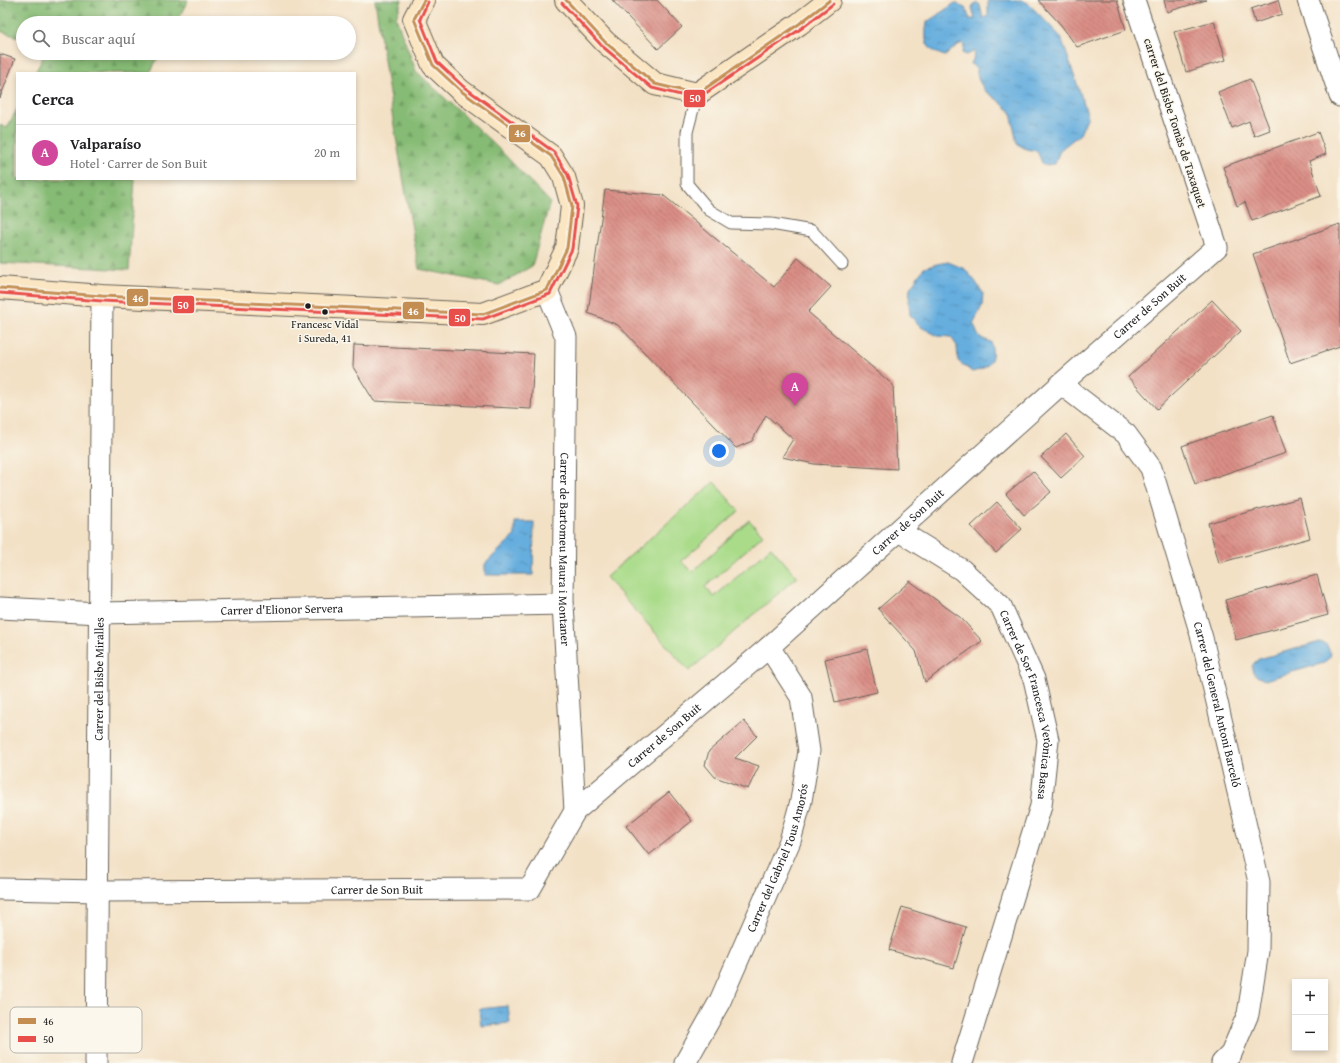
<!DOCTYPE html>
<html lang="es">
<head>
<meta charset="utf-8">
<style>
	body { margin:0; font-family:"Gentium Book Plus",serif; background:#f6f6f6; color:#202124 }
	.controls { position:absolute; right:12px; bottom:12px; display:grid; overflow:hidden; border-radius:0px; box-shadow:0 2px 6px #0003 }
	.controls button { width:36px; height:36px; display:grid; place-items:center; padding:0; border:0; border-bottom:1px solid #e0e0e0; background:#fff; color:#202124; font:20px sans-serif }
	.you { position:absolute; left:719px; top:451px; width:14px; height:14px; margin:-10px; border:3px solid #fff; border-radius:50%; background:#1a73e8; box-shadow:0 0 0 6px #1a73e833 }
	.badge { display:grid; place-items:center; width:26px; height:26px; border-radius:50%; background:#d1495b; color:#fff; font-size:13px; font-weight:700 }
	.pin { position:absolute; translate:-50% -33px; filter:drop-shadow(0 1px 2px #0008) }
	.pin::after { content:''; position:absolute; top:21px; width:14px; height:12px; background:inherit; clip-path:polygon(0 0,100% 0,50% 100%) }
	.list { margin:0; padding:0; list-style:none }
	h2 { display:flex; justify-content:space-between; align-items:center; height:52px; margin:0; padding:0 16px; font-size:17px }
	h2 small { font-size:13px; font-weight:400; color:#757577 }
	.list li { display:grid; grid-template-columns:26px 1fr auto; gap:12px; align-items:center; box-sizing:border-box; height:56px; padding:0 16px; border-top:1px solid #e0e0e0 }
	.list b { display:block; font-size:15px; white-space:nowrap }
	.list p { margin:0; font-size:13px; white-space:nowrap; color:#757577 }
	.list em { font-size:13px; font-style:normal; color:#757577 }
	.icon { flex:none; width:22px; height:22px; fill:none; stroke:currentColor; stroke-width:2; stroke-linecap:round; stroke-linejoin:round }
	.map { position:relative; flex:none; width:1340px; height:1063px; overflow:hidden }
	.search { position:absolute; background:#fff; box-shadow:0 2px 6px #0003; left:16px; top:16px; width:340px; height:44px; display:flex; align-items:center; gap:10px; box-sizing:border-box; padding:0 14px; border-radius:22px; color:#757577; font-size:15px }
	.panel { position:absolute; background:#fff; box-shadow:0 2px 6px #0003; left:16px; top:72px; width:340px; height:108px; border-radius:0px }
	.map>svg:first-child { display:block }
	.green { fill:#a9db89; stroke:#627c52 }
	.forest { fill:url(#forest-firs); stroke:#516c48 }
	.water { fill:url(#water-ripples); stroke:#41657d }
	.building { fill:url(#building-back-hatch) }
	.lines { fill:none; stroke-linecap:round; stroke-linejoin:round }
	.lane-casing { stroke:#676158; stroke-width:13 }
	.street-casing { stroke:#676158; stroke-width:23 }
	.secondary-casing { stroke:#676158; stroke-width:24 }
	.lane { stroke:#fff; stroke-width:11 }
	.street { stroke:#fff; stroke-width:21 }
	.secondary { stroke:#fbe6c3; stroke-width:22 }
	.bus-1-casing { stroke:#fbf7ec; stroke-width:6 }
	.bus-2-casing { stroke:#fbf7ec; stroke-width:6 }
	.bus-1 { stroke:#c48e52; stroke-width:3 }
	.bus-2 { stroke:#e84f4a; stroke-width:3 }
	.bus-dot { fill:#1c1c1c; stroke:#fbf7ec; stroke-width:1.5 }
	.labels { text-anchor:middle; stroke-width:3; stroke-linejoin:round; paint-order:stroke }
	.bus-label { font-size:11px; fill:#1c1c1c; stroke:#fbf7ec }
	.street-label { font-size:12px; fill:#1c1c1c; stroke:#fbf7ec }
	.key { fill:#fbf7ec; stroke:#b8b5ae; stroke-width:1 }
	.key-label { font-size:11px; fill:#1c1c1c }
	.line-badge { stroke:#fbf7ec; stroke-width:1.5 }
	.badge-label { font-size:11px; text-anchor:middle; font-weight:bold; fill:#fff }
</style>
</head>
<body>
<div class="map">
<svg width="1340" height="1063" viewBox="0 0 1340 1063">
	<defs>
		<pattern id="forest-firs" width="22" height="20" patternUnits="userSpaceOnUse"><rect width="22" height="20" fill="#86bb75"/><path d="M5 1l3.5 6h-7zM16 11l3.5 6h-7z" fill="#73a065"/></pattern>
		<pattern id="water-ripples" width="26" height="14" patternUnits="userSpaceOnUse"><rect width="26" height="14" fill="#66aede"/><path d="M2 4q2-2 4 0t4 0M15 11q2-2 4 0t4 0" fill="none" stroke="#538db3"/></pattern>
		<pattern id="building-back-hatch" width="6" height="6" patternUnits="userSpaceOnUse"><rect width="6" height="6" fill="#da8e86"/><path d="M-1 5l2 2M0 0l6 6M5-1l2 2" fill="none" stroke="#b0736d"/></pattern>
	</defs>
	<rect width="100%" height="100%" fill="#fbf7ec"/>
	<filter id="ink" filterUnits="userSpaceOnUse"><feTurbulence type="fractalNoise" baseFrequency=".025" numOctaves="2"/><feDisplacementMap in="SourceGraphic" scale="8" xChannelSelector="R" yChannelSelector="G"/><feConvolveMatrix kernelMatrix="1 2 1 2 8 2 1 2 1" color-interpolation-filters="sRGB"/></filter>
	<filter id="wash" filterUnits="userSpaceOnUse"><feTurbulence type="fractalNoise" baseFrequency=".012" numOctaves="4" result="noise"/><feDisplacementMap in="SourceGraphic" scale="16" xChannelSelector="R" yChannelSelector="G"/><feGaussianBlur stdDeviation="0.9" result="paint"/><feColorMatrix in="noise" values="0 0 0 0 0 0 0 0 0 0 0 0 0 0 0 0 0 1.4 0 .05"/><feComposite in="paint" operator="in"/></filter>
	<g filter="url(#wash)">
		<rect width="100%" height="100%" fill="#f3e1c6"/>
		<!-- green -->
		<path class="green" d="M714,482L739,511L681,561L692,572L749,520L763,535L705,587L714,597L771,547L797,577L689,671L606,577Z"/>
		<!-- forest -->
		<path class="forest" d="M0,0H188L176,23H23V39L0,31Z
			M375,0H402L396,18L416,71L497,147L550,202L532,266L499,285L419,269L393,120Z
			M45,53H160L150,73H35Z
			M17,109V179H135L129,270L0,263V125L7,128Z"/>
		<!-- water -->
		<path class="water" d="M988,0H1021L1028,3L1061,37L1088,116L1080,134L1060,150L1055,164L1043,165L1037,151L1026,149L1017,144L1011,112L999,101L985,91L979,81L976,69L971,64L974,57L975,51L967,55L962,53L964,48L963,43L958,45L945,56C925,50 924,41 927,22L955,3L965,7L970,19H975L972,7L976,2L980,5L983,18L988,16Z
			M948,262L965,269L975,281L983,293L982,306L973,324C976,327 976,329 977,333C980,339 986,340 991,342C995,360 990,368 972,372L958,361L957,346L951,337L938,336L921,327L910,315L909,304L910,288L924,268L937,264Z
			M515,522H534L533,575H485V564L515,535Z
			M1320,642L1327,645L1331,655L1324,663L1265,680C1253,676 1246,667 1259,659Z
			M508,1006L510,1023L481,1026L479,1009Z"/>
		<g id="blocks">
			<!-- building -->
			<path class="building" d="M612,0H657L682,27L658,49Z
				M1038,0H1117L1126,30L1077,47L1061,25Z
				M1164,0H1206L1167,12Z
				M1278,0L1282,14L1255,23L1251,9Z
				M1214,21L1226,60L1186,72L1174,32Z
				M0,54L15,59L0,98Z
				M1250,79L1270,130L1254,136L1249,121L1232,128L1218,92Z
				M1318,132L1326,154L1309,161L1321,196L1252,221L1245,202L1237,206L1223,167Z
				M605,190L663,195L774,287L798,258L831,287L808,312L893,385L897,469L814,464L782,457L793,439L766,415L752,441L736,448L618,325L588,313Z
				M1340,224V346L1290,363L1253,254Z
				M1212,300L1241,331L1157,409L1128,377Z
				M354,345L534,354L531,409L374,401L353,367Z
				M1273,415L1286,453L1195,484L1182,446Z
				M1066,434L1085,456L1061,478L1041,457Z
				M1033,471L1051,492L1024,515L1006,494Z
				M1300,498L1310,538L1219,563L1208,523Z
				M997,502L1022,529L996,553L971,526Z
				M1317,575L1328,615L1236,640L1225,600Z
				M910,581L961,618L982,641L925,682L916,651L878,609Z
				M867,649L877,692L835,702L825,659Z
				M744,721L757,736L735,758L759,766L748,789L715,777L705,765L709,751Z
				M669,792L692,821L649,855L626,826Z
				M902,907L966,927L954,968L889,950Z"/>
		</g>
	</g>
	<g filter="url(#ink)">
		<use href="#blocks" fill-opacity="0" stroke="#676158" stroke-width="1"/>
		<g class="lines">
			<!-- lane casing -->
			<g class="lane-casing">
				<path id="lane" d="M697,94L687,132V184L709,210L731,223L771,224L812,231L842,264"/>
			</g>
			<!-- street casing -->
			<g class="street-casing">
				<g id="street">
					<path d="M1308,0L1340,96"/>
					<path id="s1" d="M547,290L566,337L563,604L575,811"/>
					<path id="s2" d="M1061,384L1126,434L1151,468L1202,638L1259,882L1258,951L1248,1014L1231,1054L1222,1063"/>
					<path id="s3" d="M899,531L962,570L1001,606L1034,679L1048,740L1041,806L962,1063"/>
					<path id="s4" d="M0,608L100,613L563,604"/>
					<path id="s5" d="M0,889L98,891L530,889L575,811L769,647L1061,384L1217,247L1134,0"/>
					<path id="s6" d="M96,1063L102,296"/>
					<path id="s7" d="M685,1063L720,1001L790,841L801,801L809,751L801,697L769,647"/>
				</g>
			</g>
			<!-- secondary casing -->
			<g class="secondary-casing">
				<path id="secondary" d="M566,0L605,42L655,84L697,94L799,24L830,0
					M0,288L102,296L483,314L547,290L567,248L572,206L564,177L551,156L461,91L433,65L414,19L424,0"/>
			</g>
			<!-- lane -->
			<use href="#lane" class="lane"/>
			<!-- street -->
			<use href="#street" class="street"/>
			<!-- secondary -->
			<use href="#secondary" class="secondary"/>
			<!-- bus-1 casing -->
			<g class="bus-1-casing">
				<path id="bus-1" d="M424,0L414,19L433,65L461,91L551,156L564,177L572,206L567,248L547,290
					M566,0L605,42L655,84L697,94L799,24L830,0
					M0,288L102,296L483,314L547,290"/>
			</g>
			<!-- bus-2 casing -->
			<g class="bus-2-casing">
				<path id="bus-2" d="M562,3L602,46L652,88L697,99L802,28L833,4
					M0,293L102,301L483,319L550,294L572,249L577,206L568,175L554,152L464,87L437,62L420,19L428,2"/>
			</g>
			<!-- bus-1 -->
			<use href="#bus-1" class="bus-1"/>
			<!-- bus-2 -->
			<use href="#bus-2" class="bus-2"/>
		</g>
	</g>
	<!-- markers -->
	<g class="bus-dot">
		<circle cx="308" cy="306" r="3.5"/>
		<circle cx="325" cy="312" r="3.5"/>
	</g>
	<g class="labels">
		<!-- bus labels -->
		<g class="bus-label">
			<text x="325" y="328">Francesc Vidal<tspan x="325" dy="14">i Sureda, 41</tspan></text>
		</g>
		<!-- street labels -->
		<g class="street-label">
			<text transform="translate(1175 123) rotate(72)" y="4">carrer del Bisbe Tomàs de Taxaquet</text>
			<text dy="4" stroke="none"><textPath href="#s5" startOffset="1385">Carrer de Son Buit</textPath></text>
			<text dy="4" stroke="none"><textPath href="#s5" startOffset="1061">Carrer de Son Buit</textPath></text>
			<text dy="4" stroke="none"><textPath href="#s1" startOffset="263">Carrer de Bartomeu Maura i Montaner</textPath></text>
			<text dy="4" stroke="none"><textPath href="#s4" startOffset="282">Carrer d'Elionor Servera</textPath></text>
			<text dy="4" stroke="none"><textPath href="#s6" startOffset="384">Carrer del Bisbe Miralles</textPath></text>
			<text dy="4" stroke="none"><textPath href="#s3" startOffset="231">Carrer de Sor Francesca Verònica Bassa</textPath></text>
			<text dy="4" stroke="none"><textPath href="#s2" startOffset="370">Carrer del General Antoni Barceló</textPath></text>
			<text dy="4" stroke="none"><textPath href="#s5" startOffset="737">Carrer de Son Buit</textPath></text>
			<text dy="4" stroke="none"><textPath href="#s7" startOffset="226">Carrer del Gabriel Tous Amorós</textPath></text>
			<text dy="4" stroke="none"><textPath href="#s5" startOffset="377">Carrer de Son Buit</textPath></text>
		</g>
	</g>
	<!-- legend -->
	<rect x="10" y="1007" width="132" height="46" rx="6" class="key"/>
	<rect x="18" y="1018" width="18" height="6" fill="#c48e52"/>
	<rect x="18" y="1036" width="18" height="6" fill="#e84f4a"/>
	<g class="key-label">
		<text x="43" y="1025">46</text>
		<text x="43" y="1043">50</text>
	</g>
	<g class="line-badge">
		<rect x="683" y="89" width="23" height="19" rx="4" fill="#e84f4a"/>
		<rect x="508" y="124" width="23" height="19" rx="4" fill="#c48e52"/>
		<rect x="126" y="288" width="23" height="19" rx="4" fill="#c48e52"/>
		<rect x="172" y="295" width="23" height="19" rx="4" fill="#e84f4a"/>
		<rect x="402" y="301" width="23" height="19" rx="4" fill="#c48e52"/>
		<rect x="448" y="308" width="23" height="19" rx="4" fill="#e84f4a"/>
	</g>
	<g class="badge-label">
		<text x="695" y="102">50</text>
		<text x="520" y="137">46</text>
		<text x="138" y="302">46</text>
		<text x="183" y="309">50</text>
		<text x="413" y="315">46</text>
		<text x="460" y="322">50</text>
	</g>
</svg>
<div class="controls">
<button>+</button>
<button>−</button>
</div>
<div class="you"></div>
<div class="pin badge" style="left:795px;top:406px;background:#d1479c">A</div>
<div class="search"><svg class="icon" aria-label="search" viewBox="0 0 24 24"><circle cx="10" cy="10" r="6"/><path d="M15 15l6 6"/></svg>Buscar aquí</div>
<section class="panel">
<h2>Cerca<small></small></h2>
<ul class="list">
<li><span class="badge" style="background:#d1479c">A</span><div><b>Valparaíso</b><p>Hotel · Carrer de Son Buit</p></div><em>20 m</em></li>
</ul>
</section>
</div>
</body>
</html>
